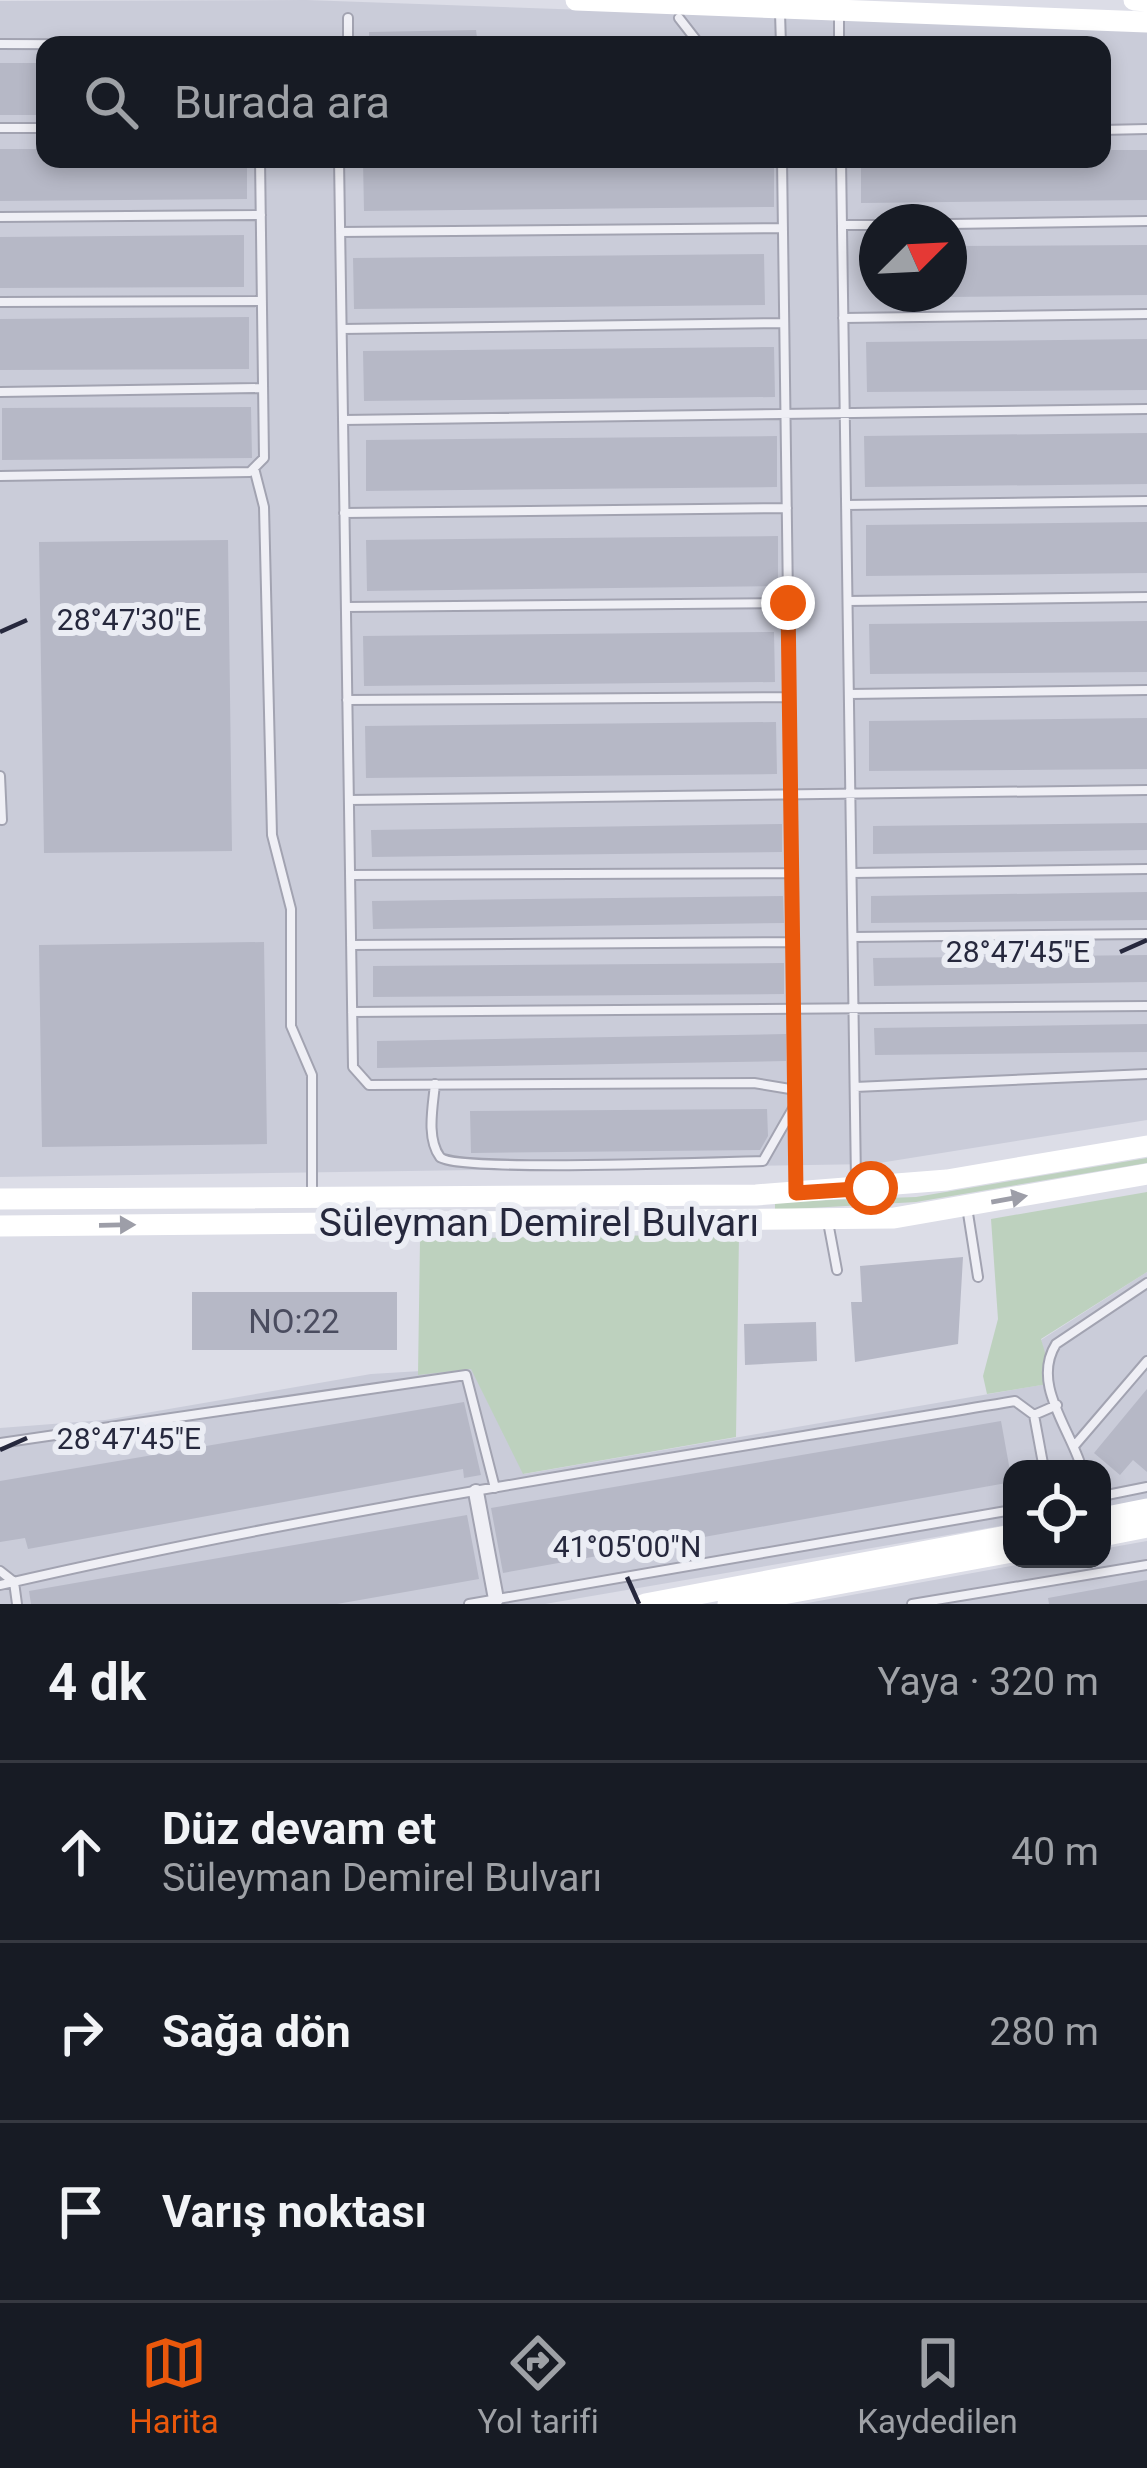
<!DOCTYPE html>
<html lang="tr">
<head>
<meta charset="utf-8">
<style>
	body { margin:0; font-family:Roboto,sans-serif; background:#242831; color:#f1f3f6 }
	.controls { position:absolute; right:36px; bottom:36px; display:grid; overflow:hidden; border-radius:24px; box-shadow:0 6px 18px #0003 }
	.controls button { width:108px; height:108px; display:grid; place-items:center; padding:0; border:0; border-bottom:3px solid #363941; background:#171b24; color:#f1f3f6; font:60px sans-serif }
	.compass { position:absolute; left:859px; top:204px; width:108px; height:108px; border-radius:50%; background:#171b24; box-shadow:0 6px 18px #0003; rotate:66deg }
	.stop { position:absolute; width:36px; height:36px; margin:-27px; border:9px solid #ea580c; border-radius:50%; background:#fff }
	.stop.end { background:#ea580c; border-color:#fff; box-shadow:0 3px 12px #0008 }
	.list { margin:0; padding:0; list-style:none }
	h2 { display:flex; justify-content:space-between; align-items:center; height:156px; margin:0; padding:0 48px; font-size:51px }
	h2 small { font-size:39px; font-weight:400; color:#9ea1a6 }
	.list li { display:grid; grid-template-columns:78px 1fr auto; gap:36px; align-items:center; box-sizing:border-box; height:180px; padding:0 48px; border-top:3px solid #363941 }
	.list b { display:block; font-size:45px; white-space:nowrap }
	.list p { margin:0; font-size:39px; white-space:nowrap; color:#9ea1a6 }
	.list em { font-size:39px; font-style:normal; color:#9ea1a6 }
	.icon { flex:none; width:66px; height:66px; fill:none; stroke:currentColor; stroke-width:2; stroke-linecap:round; stroke-linejoin:round }
	.map { position:relative; flex:none; width:1147px; height:1604px; overflow:hidden }
	.search { position:absolute; background:#171b24; box-shadow:0 6px 18px #0003; left:36px; right:36px; top:36px; height:132px; display:flex; align-items:center; gap:30px; box-sizing:border-box; padding:0 42px; border-radius:24px; color:#9ea1a6; font-size:45px }
	.sheet { height:696px; background:#171b24 }
	nav { display:flex; justify-content:space-around; align-items:center; box-sizing:border-box; height:168px; border-top:3px solid #363941; background:#171b24; font-size:33px; color:#9ea1a6 }
	nav a { display:grid; justify-items:center; gap:6px }
	nav .on { color:#ea580c }
	.map>svg:first-child { display:block }
	.built { fill:#caccd9; fill-rule:evenodd }
	.green { fill:#bdd1be }
	.building { fill:#b6b8c6 }
	.lines { fill:none; stroke-linecap:round; stroke-linejoin:round }
	.lane-casing { stroke:#a2a3b1; stroke-width:12 }
	.street-casing { stroke:#a2a3b1; stroke-width:18 }
	.lane { stroke:#efeff5; stroke-width:8 }
	.street { stroke:#efeff5; stroke-width:14 }
	.secondary { stroke:#fff; stroke-width:21 }
	.oneway { fill:#9d9ea8 }
	.route { stroke:#ea580c; stroke-width:15 }
	.ticks { fill:none; stroke:#26283d; stroke-width:4.5 }
	.labels { text-anchor:middle; stroke-width:12; stroke-linejoin:round; paint-order:stroke }
	.number-label { font-size:33px; fill:#4a4c5f }
	.street-label { font-size:39px; fill:#26283d; stroke:#ebedf4 }
	.ticks-label { font-size:30px; text-anchor:middle; fill:#26283d; stroke:#ebedf4; stroke-width:12; stroke-linejoin:round; paint-order:stroke }
</style>
</head>
<body>
<div class="map">
<svg width="1147" height="1604" viewBox="0 0 1147 1604">
	<rect width="100%" height="100%" fill="#dcdde7"/>
	<!-- built -->
	<path class="built" d="M306,0L1147,30V1120L873,1164L0,1177V1ZM45,45H1102V159H45ZM877,222H949V294H877Z
		M1147,1272V1500L1102,1508V1469H1012V1524L545,1604H0V1428L105,1420L371,1374L471,1368L524,1474L1053,1383L1041,1340Z
		M1147,1541V1604H802L1049,1559H1102V1549Z"/>
	<!-- green -->
	<path class="green" d="M1147,1158V1163L916,1202L775,1210V1202L916,1197Z
		M1147,1192V1272L1041,1339L1054,1383L987,1394L983,1376L998,1319L991,1219Z
		M739,1234L736,1437L523,1474L471,1369L418,1375L420,1239Z"/>
	<!-- building -->
	<path class="building" d="M476,30L478,45H369V32Z
		M0,63H45V115H0Z
		M0,149H45V159H247V199L0,201Z
		M1102,150H1147V200L861,203V159H1102Z
		M774,159V207L364,211L363,161Z
		M244,235V287L0,288V237Z
		M1147,245V295L949,297V246Z
		M764,254L765,305L354,309L353,258Z
		M249,317V369L0,370V319Z
		M1147,339V390L867,392L866,342Z
		M774,347L775,397L364,401L363,351Z
		M251,407L252,458L2,460V408Z
		M1147,433V484L865,487L864,436Z
		M777,436V487L366,491V440Z
		M1147,522V573L866,576V525Z
		M778,536V586L367,591L366,540Z
		M228,540L232,851L44,853L39,542Z
		M1147,621V672L870,674L869,624Z
		M774,632L775,682L364,686L363,636Z
		M1147,718V769L869,771V721Z
		M776,722L777,774L366,778L365,726Z
		M1147,823V850L873,854V826Z
		M782,824V852L372,857L371,830Z
		M1147,892V920L871,923V896Z
		M783,896L784,923L373,929L372,901Z
		M264,942L267,1144L42,1147L39,945Z
		M1147,955V982L874,986L873,958Z
		M784,963V994L373,997V966Z
		M1147,1024V1052L875,1055L874,1028Z
		M786,1034V1061L377,1068V1041Z
		M767,1109L768,1136L760,1150L471,1153L470,1111Z
		M963,1257L958,1344L855,1362L851,1302H862L860,1266Z
		M192,1292H397V1350H192Z
		M816,1322L817,1361L745,1365L744,1324Z
		M1147,1389V1472L1133,1460L1120,1475L1094,1453Z
		M464,1402L481,1475L464,1478L463,1469L28,1549L25,1538L0,1542V1481Z
		M1001,1421L1012,1482L503,1573L491,1508Z
		M467,1515L479,1579L337,1604H31L29,1591Z
		M1147,1580V1604H1049L1048,1598Z"/>
	<g class="lines">
		<!-- lane casing -->
		<g class="lane-casing">
			<path id="lane" d="M839,11V45
				M780,13L781,45
				M679,18L700,45
				M0,44L251,45
				M348,45V18
				M0,128H45
				M1102,130L1147,129
				M339,159L353,1067L369,1085L754,1083L796,1090
				M782,159L796,1189
				M841,159L856,1182
				M0,217L261,215
				M949,224L1147,221
				M842,225H877
				M340,232L783,228
				M0,302L262,301
				M843,318L1147,314
				M342,329L784,323
				M0,392L263,388
				M343,420L1147,409
				M254,468L264,507L272,835L291,909V1026L312,1075V1196
				M0,476L250,472L264,458L260,159
				M846,505L1147,501
				M344,513L787,508
				M848,601L1147,597
				M346,607L788,603
				M849,694L1147,690
				M347,700L789,697
				M0,776L2,820
				M349,800L1147,790
				M852,873L1147,869
				M350,875L792,873
				M853,937L1147,934
				M351,945L793,942
				M352,1012L1147,1006
				M435,1084C433,1106 426,1138 440,1157C452,1172 724,1162 763,1161L795,1105
				M855,1087L1147,1074
				M967,1207L978,1277
				M828,1222L837,1270
				M1034,1415L1057,1405
				M0,1443L466,1375L495,1488
				M1075,1445L1147,1361
				M1082,1469C1070,1428 1031,1384 1056,1344L1147,1283
				M1102,1496L1147,1487
				M0,1571L14,1582L17,1604
				M0,1585C335,1508 676,1458 1015,1401L1034,1415L1044,1469
				M469,1604L1012,1510
				M912,1604L1147,1565"/>
		</g>
		<!-- street casing -->
		<g class="street-casing">
			<path id="street" d="M476,1492L496,1599"/>
		</g>
		<!-- lane -->
		<use href="#lane" class="lane"/>
		<!-- street -->
		<use href="#street" class="street"/>
		<!-- secondary -->
		<path class="secondary" d="M576,0L1147,22
			M1134,0L1147,1
			M0,1199L756,1195L947,1180L1147,1146
			M0,1226L894,1218L1147,1174
			M1102,1518L1147,1509
			M1102,1536L1147,1527
			M645,1604L1012,1535
			M728,1604L1012,1552"/>
	</g>
	<!-- one-way arrows -->
	<defs><path id="oneway-solid" d="M-6-.8H1V-3.2L6.5 0L1 3.2V.8H-6Z" transform="scale(3)"/></defs>
	<g class="oneway">
		<use href="#oneway-solid" transform="translate(1009 1199) rotate(-10)"/>
		<use href="#oneway-solid" transform="translate(117 1225) rotate(-1)"/>
	</g>
	<g class="lines">
		<!-- route -->
		<path class="route" d="M788,603L796,1193L871,1188"/>
	</g>
	<!-- ticks -->
	<path class="ticks" d="M0,632L27,620M1120,952L1147,940M0,1450L27,1438M627,1577L639,1604"/>
	<g class="labels">
		<!-- number labels -->
		<g class="number-label">
			<text x="294" y="1333">NO:22</text>
		</g>
		<!-- street labels -->
		<g class="street-label">
			<text x="539" y="1236">Süleyman Demirel Bulvarı</text>
		</g>
	</g>
	<g class="ticks-label">
		<text x="129" y="630">28°47'30"E</text>
		<text x="1018" y="962">28°47'45"E</text>
		<text x="129" y="1449">28°47'45"E</text>
		<text x="627" y="1557">41°05'00"N</text>
	</g>
</svg>
<div class="controls">
<button><svg class="icon" aria-label="locate" viewBox="0 0 24 24"><circle cx="12" cy="12" r="6"/><path d="M12 2v4M12 18v4M2 12h4M18 12h4"/></svg></button>
</div>
<svg class="compass" viewBox="-18 -18 36 36"><path d="M0-13l5 13h-10z" fill="#e53935"/><path d="M0 13l5-13h-10z" fill="#9ea1a6"/></svg>
<div class="stop" style="left:871px;top:1188px"></div>
<div class="stop end" style="left:788px;top:603px"></div>
<div class="search"><svg class="icon" aria-label="search" viewBox="0 0 24 24"><circle cx="10" cy="10" r="6"/><path d="M15 15l6 6"/></svg>Burada ara</div>
</div>
<section class="sheet">
<h2>4 dk<small>Yaya · 320 m</small></h2>
<ul class="list">
<li><svg class="icon" aria-label="ahead" viewBox="0 0 24 24"><path d="M12 20V5M6 11l6-6 6 6"/></svg><div><b>Düz devam et</b><p>Süleyman Demirel Bulvarı</p></div><em>40 m</em></li>
<li><svg class="icon" aria-label="right" viewBox="0 0 24 24"><path d="M7 20v-9h11M14 6l5 5-5 5"/></svg><div><b>Sağa dön</b></div><em>280 m</em></li>
<li><svg class="icon" aria-label="arrive" viewBox="0 0 24 24"><path d="M6 21V4h12l-3 4 3 4H6"/></svg><div><b>Varış noktası</b></div></li>
</ul>
</section>
<nav>
<a class="on"><svg class="icon" aria-label="map" viewBox="0 0 24 24"><path d="M3 6l6-2 6 2 6-2v14l-6 2-6-2-6 2zM9 4v14M15 6v14"/></svg>Harita</a>
<a><svg class="icon" aria-label="directions" viewBox="0 0 24 24"><path d="M12 3l9 9-9 9-9-9zM9 14v-3h6M13 9l2 2-2 2"/></svg>Yol tarifi</a>
<a><svg class="icon" aria-label="saved" viewBox="0 0 24 24"><path d="M7 4h10v16l-5-4-5 4z"/></svg>Kaydedilen</a>
</nav>
</body>
</html>
